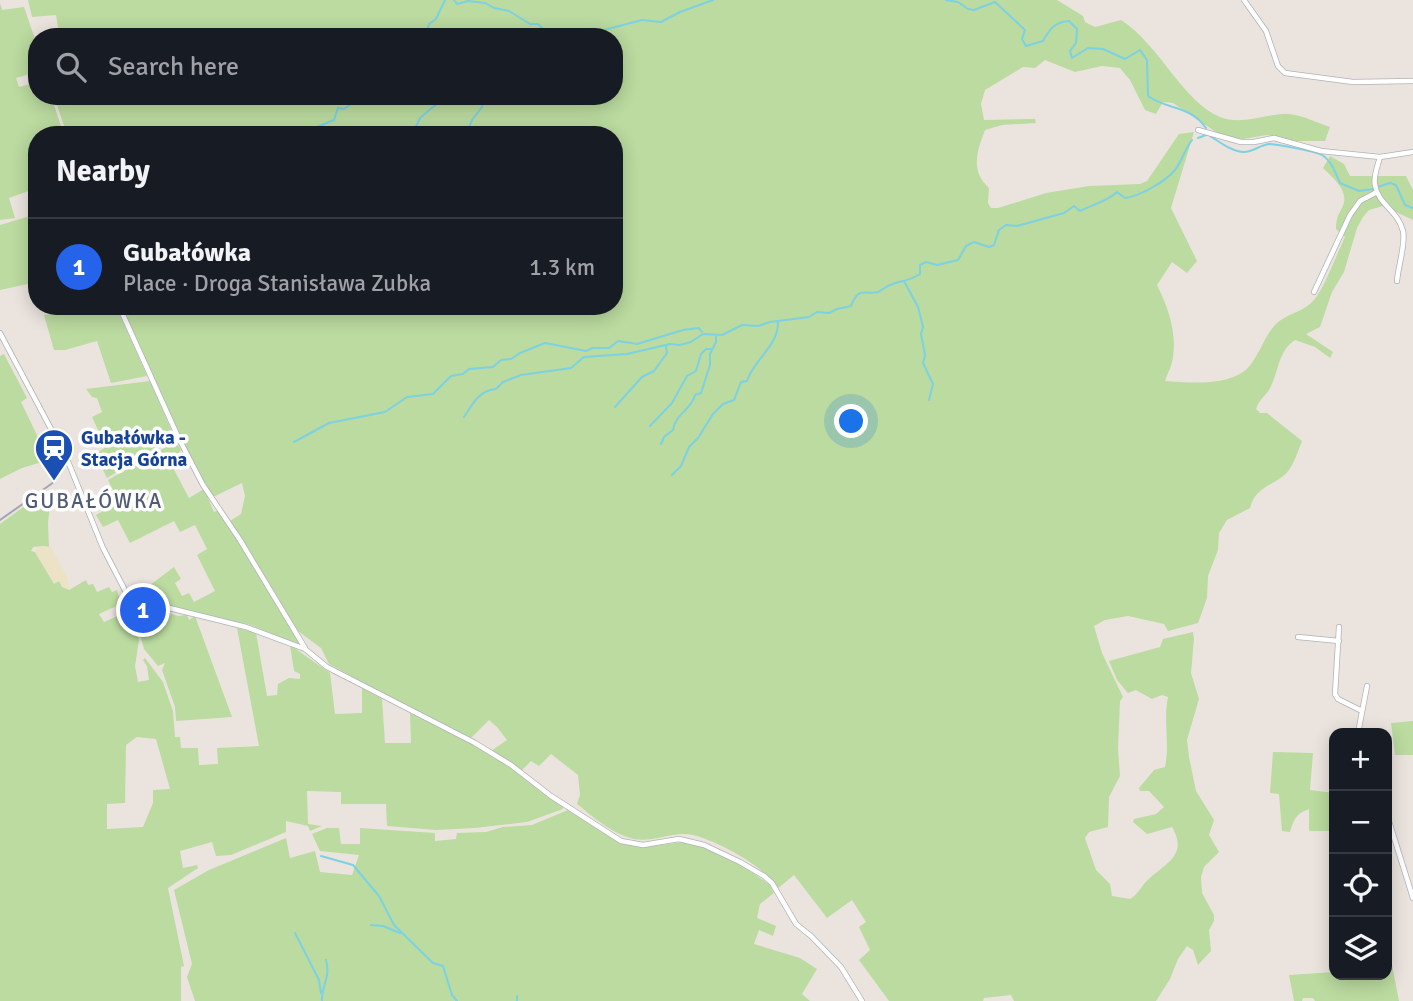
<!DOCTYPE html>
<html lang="en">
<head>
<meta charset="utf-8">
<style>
	body { margin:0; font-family:Signika,sans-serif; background:#20242c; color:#f1f3f6 }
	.controls { position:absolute; right:21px; bottom:21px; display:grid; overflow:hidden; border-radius:14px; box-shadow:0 4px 18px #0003 }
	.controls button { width:63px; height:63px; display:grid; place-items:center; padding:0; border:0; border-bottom:2px solid #363941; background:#171b24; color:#f1f3f6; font:35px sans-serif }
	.you { position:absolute; left:852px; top:422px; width:24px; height:24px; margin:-18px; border:5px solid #fff; border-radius:50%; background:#1a73e8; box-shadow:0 0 0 10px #1a73e833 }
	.badge { display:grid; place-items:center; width:46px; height:46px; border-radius:50%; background:#2563eb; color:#fff; font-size:23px; font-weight:700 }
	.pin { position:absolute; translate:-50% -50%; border:4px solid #fff; box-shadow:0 2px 7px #0006 }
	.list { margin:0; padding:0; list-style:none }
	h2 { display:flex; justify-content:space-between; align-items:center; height:91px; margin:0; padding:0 28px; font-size:30px }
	h2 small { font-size:23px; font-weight:400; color:#9ea1a6 }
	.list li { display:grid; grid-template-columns:46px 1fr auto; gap:21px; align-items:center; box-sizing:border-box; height:98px; padding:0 28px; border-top:2px solid #363941 }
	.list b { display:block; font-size:26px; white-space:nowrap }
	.list p { margin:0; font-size:23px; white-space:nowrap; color:#9ea1a6 }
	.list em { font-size:23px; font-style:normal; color:#9ea1a6 }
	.icon { flex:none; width:38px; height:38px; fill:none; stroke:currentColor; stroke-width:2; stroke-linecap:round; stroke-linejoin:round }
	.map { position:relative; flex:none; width:1413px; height:1001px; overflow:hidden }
	.search { position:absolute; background:#171b24; box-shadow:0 4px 18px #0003; left:28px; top:28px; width:595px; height:77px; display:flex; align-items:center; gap:18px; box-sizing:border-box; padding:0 24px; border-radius:28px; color:#9ea1a6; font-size:26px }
	.panel { position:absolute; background:#171b24; box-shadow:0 4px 18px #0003; left:28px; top:126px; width:595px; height:189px; border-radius:28px }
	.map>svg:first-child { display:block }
	.green { fill:#bbdba0; fill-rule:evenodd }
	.sand { fill:#ece2c5 }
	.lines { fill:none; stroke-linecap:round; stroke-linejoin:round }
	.stream { stroke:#7cd1e2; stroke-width:2 }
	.street-casing { stroke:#afb2b9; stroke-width:6 }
	.street { stroke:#fff; stroke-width:4.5 }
	.rail { stroke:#a1a6b3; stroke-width:2 }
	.labels { text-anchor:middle; stroke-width:7; stroke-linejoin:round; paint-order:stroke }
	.transit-label { font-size:19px; font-weight:bold; fill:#164399; stroke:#fff; text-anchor:start }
	.neighbourhood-label { font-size:21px; letter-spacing:2px; fill:#505b76; stroke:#fff }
</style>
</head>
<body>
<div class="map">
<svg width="1413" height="1001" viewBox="0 0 1413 1001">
	<rect width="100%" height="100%" fill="#ebe4de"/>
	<!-- green -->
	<path class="green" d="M28,0H1057L1083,16L1085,22L1095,27L1121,20C1158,43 1184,103 1220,117C1242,126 1266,113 1289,114C1303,115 1317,123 1330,127L1325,141H1296L1267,135L1243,139L1233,138L1219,134L1173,103L1163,102L1156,114L1145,110L1130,80L1120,68L1102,66L1075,72L1045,60L1035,68L1023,67L985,90L981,104L984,120L1035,119L1036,123L1002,125L985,130C977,151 970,171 989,188L988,203L991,208H998L1046,193L1089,186L1140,184L1147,181L1179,134L1194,132L1171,208L1197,261L1187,273L1172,262L1157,285C1169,309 1179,338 1171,366C1169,371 1166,377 1165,381C1190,383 1235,387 1251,364C1261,351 1266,333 1277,323C1288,313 1304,312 1314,300C1325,287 1337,253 1345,237L1336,229C1336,213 1342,212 1344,202C1347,189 1331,176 1323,168L1330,156L1344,164L1350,176H1406L1413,190V220L1383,206L1369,210L1363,217L1357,228L1344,272L1332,292L1320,327L1306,334L1333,352L1330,358L1315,347L1295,340C1277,352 1279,373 1269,390C1264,397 1259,400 1256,409L1260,413H1267L1302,441C1297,453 1293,469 1282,477C1268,487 1255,489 1250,508L1227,520L1219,533L1218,550L1208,576L1207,598L1198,623L1168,631L1164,624L1128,616L1105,620L1094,626L1102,653L1123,697L1120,701L1118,749L1120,776L1109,797L1108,827L1089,832L1085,838L1096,870L1110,884L1112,896L1130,899C1139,894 1142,884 1150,878C1167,863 1188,854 1172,827L1147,834L1133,822L1134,819L1156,814L1164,807L1149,791H1140L1139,788L1154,770L1165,767C1170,744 1163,721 1168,697L1162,695L1152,699L1136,690L1128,693L1117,680L1109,661L1160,647L1163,639L1193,632L1194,639L1191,673L1199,699L1187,740L1189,757L1196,791L1214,820L1209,835L1219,852L1204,867L1201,877L1202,893L1214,915V921L1209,930L1211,951L1198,965L1193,950L1187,946L1178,959L1170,979L1156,1001H1014L1011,995L984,998L983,1001H889L859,960L870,950L859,927L866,922L852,900L827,918L794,875L777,889C770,868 709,836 687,834C666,833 647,845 627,837C609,831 592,816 577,804L580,795L578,775L551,754L539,766L531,761L521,771L491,751L507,740L497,727L489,720L471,738L393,699L329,664L321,648L298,631L230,521L241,514L245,496L242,483L213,497L180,438L122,310L136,306H614V135H67L54,96H614V37H39L59,33L56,15L32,17Z
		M0,3L2,10L24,7L37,45V72L16,78L19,87L37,82V96H51L64,135H37V188L9,198L15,218L0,220Z
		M37,214V282L0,290V225Z
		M68,306H116L147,376L111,383L97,341L65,350H54L44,315L68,311Z
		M4,354L27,398L21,402L49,460L22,468L0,479V356Z
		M150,381L173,434V438L107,478L95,454L106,447L92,417L102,412L97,398L92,397L86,389Z
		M175,442L181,449L172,466L189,498L204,489L214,512L219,510L302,646L248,624L223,620L134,597L174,567L181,579L175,583L182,596L189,593L194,602L215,591L197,555L207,549L195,525L180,532L174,521L130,543L118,520L103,527L96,515L119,502L108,480Z
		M45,491L51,500L48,522L49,548L44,546L33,547L31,551L35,552L54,583L59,581L69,590L86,580L88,585L93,584L97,592L109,587L112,592L117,590L121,604L99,614L104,622L131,610L139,640L135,666L138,682L149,680L147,666L143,660L145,658L163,682L173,711L175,737H180L181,748H198L199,765L218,764L217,748L259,746L237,628L256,633L267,696L277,695L278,684L289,678L300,679V674L294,671L290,645L330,673L335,714L362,713V688L382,699L385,743H411L410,713L480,748L518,773L563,806V809L527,822L475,828L436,830L387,826L386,804H341V792L307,791L308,824L322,826L310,831L308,826L286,821V832L231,855L216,856L212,842L180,851L183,868L197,865L198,868L168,888L184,966L181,967V1001H0V524ZM137,737L156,739L170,789L153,790V803L143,827L107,829V804L125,803L126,745Z
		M154,608L178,616L187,615L189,620L195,616L232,717L176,721L175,707L162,670L165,663L158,666L144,649L135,616Z
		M1413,721V755H1395L1391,723Z
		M1273,752L1313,753L1310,790L1334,793V831H1309V809C1295,814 1294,820 1290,832L1282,831L1279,794L1270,793Z
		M568,810L621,844L654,846L684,842L702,845L739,863L770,885L774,893L760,904L757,918L776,926L773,936L759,930L754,944L800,958L817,969L802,994L810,1001H195L187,977L192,964L174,890L209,870L286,838L290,858L315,851L320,872L352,875L359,855L320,851L312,834L327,828H339L341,844H360V828L435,833V841L456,839L457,833L486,832L503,827L532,825Z
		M1392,965L1399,1001H1315L1313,998H1303L1302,1001H1294L1289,975L1334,972V975H1347L1348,980L1353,979V975H1387V966Z"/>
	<!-- sand -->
	<path class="sand" d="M44,546L51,547L67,577L69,590L62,587L59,581L54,584L35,552L37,548Z"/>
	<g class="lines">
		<!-- stream -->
		<path class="stream" d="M454,0L457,4L468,1L485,3L494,8L509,11L530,24H538L550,36L600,31L642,20L661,22L680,12L713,0
			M946,0L958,2L968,9L974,10L995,2L1025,30L1022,39L1026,46L1043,41C1050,29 1054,22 1069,21L1077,29L1076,43L1070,51L1072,58L1088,48L1103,49L1125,59L1140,50L1147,60L1148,96C1167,110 1190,105 1206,128
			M425,37L429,24L436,19L445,0
			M539,37L547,34
			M280,135L287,131L298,135
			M298,135L334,120L338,108L344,109L363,96
			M412,135L420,118L446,96
			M466,135L472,120L482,107L484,96
			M1210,136C1220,142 1232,152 1244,152C1253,152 1260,145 1269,144C1276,144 1317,152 1322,155C1331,160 1336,174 1340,183L1359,191L1373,189
			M1198,138L1206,135
			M1378,187L1390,183L1396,185L1405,205L1413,208
			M904,281L918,307L923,327L921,334L925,355L923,363L933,384L929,400
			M615,407L642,377L654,371L667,353L666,347
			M464,417C472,405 479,390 496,389L503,382L521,375L571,368L584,357L627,354L670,344L680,345L691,342L703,334L722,335L742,325L758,326L770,322L809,317L817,312L829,313L837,309L851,306C859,286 863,295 878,292C880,291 886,287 888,286C900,280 908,282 920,274V265L926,262L937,265L958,260L966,246L974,242L989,247L994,245L999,230L1006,225L1017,226L1064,213L1074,206L1080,211C1094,204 1106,202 1117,192L1125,198C1140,196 1165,182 1175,170C1182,161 1185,149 1192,140
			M650,426L672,403L687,376L696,371L701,354L706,349H712
			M294,442L329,423L385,412L407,397L433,394L451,376L463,374L469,369L493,367L501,360L511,359L520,353L545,343L586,351L593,348H609L618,341L637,344L683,330L699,328L702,332
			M661,444L664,437L673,430C675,414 692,409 695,395L701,393L710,365V354L716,342V336
			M672,475L681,466L689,447L698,438L713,414L723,404L734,400L741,382L747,381C754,359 778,347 778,322
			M321,856L353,865L379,896L394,925L433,963L443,966L452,995L457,1001
			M371,925L383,926L400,933
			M295,933L319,980L321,993
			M517,996V1001
			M322,1001C321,985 331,979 326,960"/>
		<!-- street casing -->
		<g class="street-casing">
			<path id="street" d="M1244,0L1266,31L1278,66L1285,73L1353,82L1413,81
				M1198,130L1241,142H1254L1274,138L1321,151L1380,157L1413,152
				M1380,157C1378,165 1373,176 1375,185C1378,205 1398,210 1403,231C1406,243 1398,267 1397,281
				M1314,292L1350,215L1360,201L1377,192
				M119,306L179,439L203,485L240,540L305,648
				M0,333L67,459L103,548L129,598L246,627L305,649L327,667L475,743L511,765L551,796L621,841L643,845L679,839L704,845L740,862L764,876L772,883L796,924L811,936L841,967L862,1001
				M1339,627L1335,694L1338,699L1362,711
				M1298,637L1339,641
				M1358,733L1367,686
				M1387,815L1413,898"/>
		</g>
		<!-- street -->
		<use href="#street" class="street"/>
		<!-- rail -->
		<path class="rail" d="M0,520L54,482"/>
	</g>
	<!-- icons -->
	<defs>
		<g id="station-pin" transform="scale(2.0125)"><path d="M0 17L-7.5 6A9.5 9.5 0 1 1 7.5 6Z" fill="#1a4fb4" stroke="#fff"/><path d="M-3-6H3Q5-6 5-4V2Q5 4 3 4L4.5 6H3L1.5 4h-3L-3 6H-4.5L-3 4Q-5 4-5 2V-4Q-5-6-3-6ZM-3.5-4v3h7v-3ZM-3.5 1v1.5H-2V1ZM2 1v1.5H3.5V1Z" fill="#fff"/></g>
	</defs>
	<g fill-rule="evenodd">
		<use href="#station-pin" x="54" y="448"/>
	</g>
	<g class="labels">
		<!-- transit labels -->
		<g class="transit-label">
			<text x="81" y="444">Gubałówka -<tspan x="81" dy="22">Stacja Górna</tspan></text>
		</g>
		<!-- neighbourhood labels -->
		<g class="neighbourhood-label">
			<text x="94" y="508">GUBAŁÓWKA</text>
		</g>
	</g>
</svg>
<div class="controls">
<button>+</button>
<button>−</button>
<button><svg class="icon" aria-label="locate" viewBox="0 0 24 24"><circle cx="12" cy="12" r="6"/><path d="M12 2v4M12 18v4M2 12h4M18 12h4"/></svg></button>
<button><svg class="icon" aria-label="layers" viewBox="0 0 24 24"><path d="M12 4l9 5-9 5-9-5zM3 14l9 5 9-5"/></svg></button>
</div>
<div class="you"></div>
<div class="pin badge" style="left:143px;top:610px">1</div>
<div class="search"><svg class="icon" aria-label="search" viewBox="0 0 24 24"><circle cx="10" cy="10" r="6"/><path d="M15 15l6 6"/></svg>Search here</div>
<section class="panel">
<h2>Nearby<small></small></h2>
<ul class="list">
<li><span class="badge">1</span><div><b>Gubałówka</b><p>Place · Droga Stanisława Zubka</p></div><em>1.3 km</em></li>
</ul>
</section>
</div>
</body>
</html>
